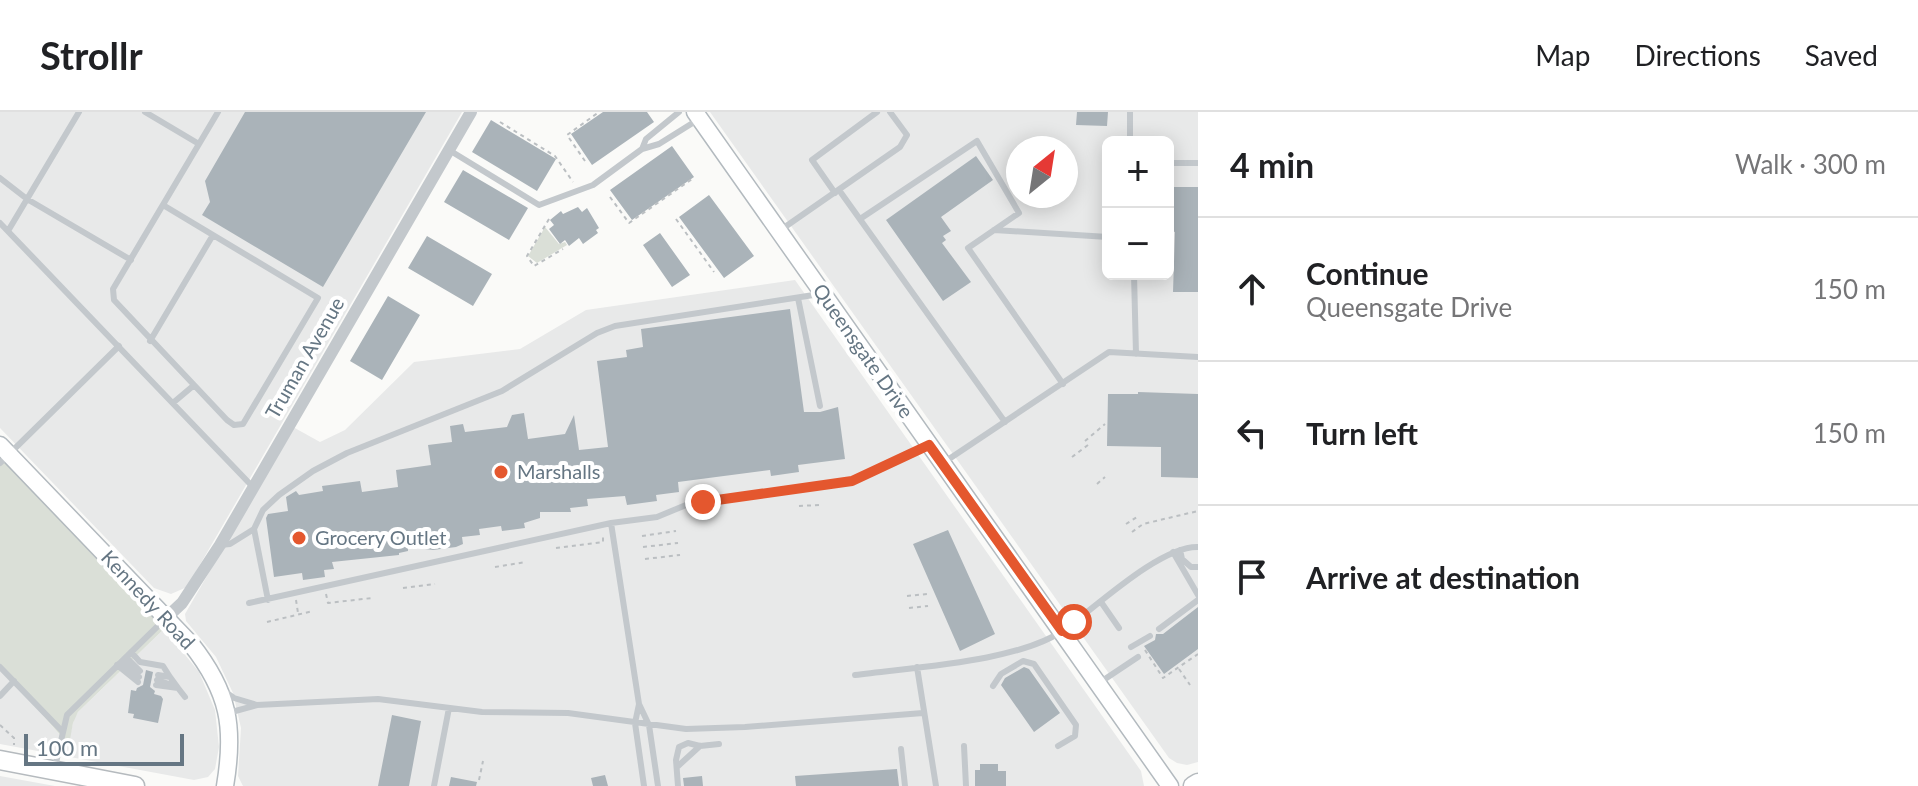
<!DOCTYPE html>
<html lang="en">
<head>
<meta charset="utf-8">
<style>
	body { margin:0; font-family:Lato,sans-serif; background:#f2f2f2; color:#202124 }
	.controls { position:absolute; right:24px; top:24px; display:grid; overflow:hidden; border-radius:12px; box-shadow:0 4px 20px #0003 }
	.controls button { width:72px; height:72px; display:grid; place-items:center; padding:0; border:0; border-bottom:2px solid #e0e0e0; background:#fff; color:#202124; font:40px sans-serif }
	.compass { position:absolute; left:1006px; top:24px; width:72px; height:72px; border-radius:50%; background:#fff; box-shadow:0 4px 20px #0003; rotate:30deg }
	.scale { position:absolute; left:24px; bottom:20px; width:160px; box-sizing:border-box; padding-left:8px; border:4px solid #657683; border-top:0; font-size:22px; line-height:28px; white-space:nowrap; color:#657683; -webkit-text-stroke:6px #fff; paint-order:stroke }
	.stop { position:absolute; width:24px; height:24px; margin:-18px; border:6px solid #e4572e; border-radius:50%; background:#fff }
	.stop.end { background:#e4572e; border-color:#fff; box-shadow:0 2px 8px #0008 }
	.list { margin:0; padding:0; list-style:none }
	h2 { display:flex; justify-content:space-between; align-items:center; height:104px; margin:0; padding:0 32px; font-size:34px }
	h2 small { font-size:26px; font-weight:400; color:#757577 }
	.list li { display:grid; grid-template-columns:52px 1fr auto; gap:24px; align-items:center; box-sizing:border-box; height:144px; padding:0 32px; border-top:2px solid #e0e0e0 }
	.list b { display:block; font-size:30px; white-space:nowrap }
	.list p { margin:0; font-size:26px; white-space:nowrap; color:#757577 }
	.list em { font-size:26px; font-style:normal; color:#757577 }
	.icon { flex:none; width:44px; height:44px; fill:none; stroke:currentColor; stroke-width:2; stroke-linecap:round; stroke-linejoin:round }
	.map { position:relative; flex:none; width:1198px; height:674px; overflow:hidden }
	header { display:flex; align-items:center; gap:48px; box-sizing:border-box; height:112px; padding:0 40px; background:#fff; border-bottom:2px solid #e0e0e0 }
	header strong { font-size:38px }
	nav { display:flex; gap:44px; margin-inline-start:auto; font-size:28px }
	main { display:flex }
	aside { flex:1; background:#fff }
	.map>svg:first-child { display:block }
	.built { fill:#e8e9e9; fill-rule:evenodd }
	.green { fill:#dadfd7 }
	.building { fill:#aab3b9 }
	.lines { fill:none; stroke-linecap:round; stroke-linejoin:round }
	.secondary-casing { stroke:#b3babf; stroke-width:19 }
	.primary-casing { stroke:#b5babe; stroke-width:21 }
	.path { stroke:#bbbfc2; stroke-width:2; stroke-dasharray:4 4; stroke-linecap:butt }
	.lane { stroke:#c3c8cc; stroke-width:6 }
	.street { stroke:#c3c8cc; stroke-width:12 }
	.secondary { stroke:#fff; stroke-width:16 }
	.primary { stroke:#fff; stroke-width:18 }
	.route { stroke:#e4572e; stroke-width:10 }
	.poi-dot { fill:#e4572e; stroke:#fff; stroke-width:3 }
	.labels { text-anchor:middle; stroke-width:8; stroke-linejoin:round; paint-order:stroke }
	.street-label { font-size:20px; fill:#657683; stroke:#fff }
	.poi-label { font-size:20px; fill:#657683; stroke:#fff; text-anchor:start }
</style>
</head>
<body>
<header>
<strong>Strollr</strong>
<nav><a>Map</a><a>Directions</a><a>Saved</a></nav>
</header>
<main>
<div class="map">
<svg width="1198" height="674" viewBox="0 0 1198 674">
	<rect width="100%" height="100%" fill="#fafaf8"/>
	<!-- built -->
	<path class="built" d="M0,0H462L187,475L171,482L154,476L0,316Z
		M710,0H1198V650L1187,653L1177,651L1169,646ZM1108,30H1168V162H1108ZM1018,36H1066V84H1018Z
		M795,168L1141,659L1144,674H243L238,664L241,616L233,581L216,545L186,509L185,502L293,315L320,330L345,318L414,250L520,237L586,198Z
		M164,517L199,560L215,598L219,635L215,657L208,665L194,668L0,632V555L68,632L74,607L78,600Z
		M0,664L55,674H0Z"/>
	<!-- green -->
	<path class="green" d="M545,115L559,132L565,130L567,133L537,151L528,144Z
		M0,345L164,517L78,600L73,611L69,633L0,555Z"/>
	<!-- building -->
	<path class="building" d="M245,0H426L323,175L202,103L210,90L205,69Z
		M603,0H647L654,10L592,53L571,22Z
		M1077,0H1108L1107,14L1076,13Z
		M491,8L556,47L537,79L472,40Z
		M672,34L694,65L632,108L610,78Z
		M976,44L993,68L941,105L951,119L943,124L946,128L942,131L971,170L943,189L886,108Z
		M463,58L528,96L509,128L444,90Z
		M1172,75H1198V180H1173L1175,120L1172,119V112H1168V81L1172,82Z
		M709,83L754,144L724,166L679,105Z
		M578,95L582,100L587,96L599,116L596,118L598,121L583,132L579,126L569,134L565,128L560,132L549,117L554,113L550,108L561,99L563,102Z
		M660,121L690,163L672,175L643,133Z
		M427,124L492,162L473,194L408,156Z
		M388,184L420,203L382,268L350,249Z
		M790,197L804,300H820L838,295L845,347L798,353L799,360L771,364L770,358L678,370L679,380L656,383L657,389L627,393L625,384L587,387L588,394L570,396L571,400H540V406L524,411L525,416L502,419L501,414L479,417L480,423L462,425L463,432L456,435L433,438L425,437L424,431L408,433V439L399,441V443L332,450L334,457L324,458L325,465L303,468L302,461L274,465L266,406L268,402L288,399L286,385L296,379L299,383L323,379L322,374L360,369L362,380L398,375L396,358L431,353L428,333L452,330L450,314L463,312L465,320L507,315L512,303L524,301L528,327L565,322L574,303L579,338L608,335L597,249L627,245L626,238L643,235L641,217Z
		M1138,280L1198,282V366L1161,365V335L1107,334L1108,282H1138Z
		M948,418L995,522L960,539L913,432Z
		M1198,495V537L1164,562L1144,534L1155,528L1156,522H1163Z
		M1024,555L1029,557L1060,601L1034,620L1001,573L1005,566Z
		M146,558L153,560L150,575L155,579L154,582L161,584L163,587L158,611L133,606L134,602L128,601L131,578L136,579L137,576L143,573Z
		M392,603L421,609L409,674H378Z
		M980,652H998V659H1006V674H975V658H980Z
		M897,657L899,674H796L795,664Z
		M605,663L608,674H593L591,666Z
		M702,664L703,674H684L683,666Z
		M451,665L477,670L476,674H449Z"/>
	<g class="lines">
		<!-- secondary casing -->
		<g class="secondary-casing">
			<path id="secondary" d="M695,0L1170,674
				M0,333L191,532C229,580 235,615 225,674"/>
		</g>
		<!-- primary casing -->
		<g class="primary-casing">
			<path id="primary" d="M0,648L135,674
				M1193,674L1198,671"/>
		</g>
		<!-- path -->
		<path class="path" d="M500,10L555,44L573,70
			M585,49L567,23L599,0
			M610,85L629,111L692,67
			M549,107L527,144L534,154L563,137
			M676,107L714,160
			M1085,329L1105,312
			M1072,345L1088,333
			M1097,372L1105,365
			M799,394L819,393
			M1126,412L1137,405
			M1132,420L1143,412L1198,399
			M642,424L676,419
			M643,435L678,431
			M556,436L603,430V423
			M645,447L680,443
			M495,455L526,450
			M403,476L435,472
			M326,482L328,491L372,486
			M907,484L927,482
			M296,488L298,501
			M1064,495L1077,497
			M909,496L928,494
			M267,510L313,499
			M1145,538L1163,566L1198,542
			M1179,557L1190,573
			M0,613L14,626V633
			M479,668L483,649"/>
		<!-- lane -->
		<path class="lane" d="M145,0L199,32
			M1130,0V30
			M642,37L646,27L679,0
			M449,38L539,93L593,73L642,37L659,32L699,7
			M1168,51H1198
			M0,66L27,87L131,148
			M839,78L1005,310
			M835,81L812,48L877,0
			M163,93L318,186L243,312L234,313L227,308L114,188L113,177L218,0
			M860,107L977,29L1019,101L968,136L1063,272
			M0,111L252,374
			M782,117L900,35L907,23L890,0
			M994,118L1108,125
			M8,119L79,0
			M1134,162L1136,242
			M798,186L820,294
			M150,229L213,123
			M174,290L193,274
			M0,351L119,234
			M943,351L1109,240L1198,245
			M611,411L639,592L649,613L658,674
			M220,433L230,432L254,417
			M1180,438L1182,447L1191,455H1198
			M1173,440L1198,483
			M268,488L254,417L263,398L279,383L313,359L347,341L502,279L597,221L615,214L820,182
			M1101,490L1119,516
			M249,491L611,411L657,405L686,393L852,369L926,334
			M1159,517L1198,488
			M1131,535L1150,524
			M131,540L140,550L163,554L170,565
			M126,545L140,559
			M122,549L139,565
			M117,553L138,570
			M0,555L62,619
			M917,555L936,674
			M158,563L170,565L178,576
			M855,563C913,555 1018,550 1064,518C1096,495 1160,434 1198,435
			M157,568L175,574
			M1099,571L1138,545
			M156,573L178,576L185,585
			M993,574L1001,562L1023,549L1034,552L1076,613L1075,624L1058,634
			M224,579L234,586L257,593
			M0,584L14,569
			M639,592L635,611L644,674
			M228,601L257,593L378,587L482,600L568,601L686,617L745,615L923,601
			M964,634L966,674
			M901,637L905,674
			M55,655L67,603L166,506
			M677,655L700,634
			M434,674L449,596
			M678,674L676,648L679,635L688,631L700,634L719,632"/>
		<!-- street -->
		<path class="street" d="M166,506L182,491L220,433L471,0"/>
		<!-- secondary -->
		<use href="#secondary" class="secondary"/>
		<!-- primary -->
		<use href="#primary" class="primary"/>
	</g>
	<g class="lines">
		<!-- route -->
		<path class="route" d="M703,390L852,369L929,333L1062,519L1074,510"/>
	</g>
	<!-- markers -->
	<g class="poi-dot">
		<circle cx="501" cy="360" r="8"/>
		<circle cx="299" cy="426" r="8"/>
	</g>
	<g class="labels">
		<!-- street labels -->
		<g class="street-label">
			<text transform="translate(863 239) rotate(55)" y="7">Queensgate Drive</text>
			<text transform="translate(305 246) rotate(-60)" y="7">Truman Avenue</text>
			<text transform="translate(148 488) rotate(47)" y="7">Kennedy Road</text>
		</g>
		<!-- poi labels -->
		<g class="poi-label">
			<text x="517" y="367">Marshalls</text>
			<text x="315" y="433">Grocery Outlet</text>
		</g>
	</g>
</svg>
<div class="controls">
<button>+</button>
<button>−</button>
</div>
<svg class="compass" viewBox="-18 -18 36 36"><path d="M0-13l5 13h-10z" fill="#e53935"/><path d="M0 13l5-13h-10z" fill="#757577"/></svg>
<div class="scale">100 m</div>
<div class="stop" style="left:1074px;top:510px"></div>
<div class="stop end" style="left:703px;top:390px"></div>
</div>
<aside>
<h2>4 min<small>Walk · 300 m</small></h2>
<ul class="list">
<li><svg class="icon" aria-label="ahead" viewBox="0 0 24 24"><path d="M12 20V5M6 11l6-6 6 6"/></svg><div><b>Continue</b><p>Queensgate Drive</p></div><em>150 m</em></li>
<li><svg class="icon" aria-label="left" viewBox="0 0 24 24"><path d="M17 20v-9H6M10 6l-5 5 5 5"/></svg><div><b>Turn left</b></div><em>150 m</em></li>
<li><svg class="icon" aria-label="arrive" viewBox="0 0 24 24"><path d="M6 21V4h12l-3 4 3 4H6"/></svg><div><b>Arrive at destination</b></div></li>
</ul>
</aside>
</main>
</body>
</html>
